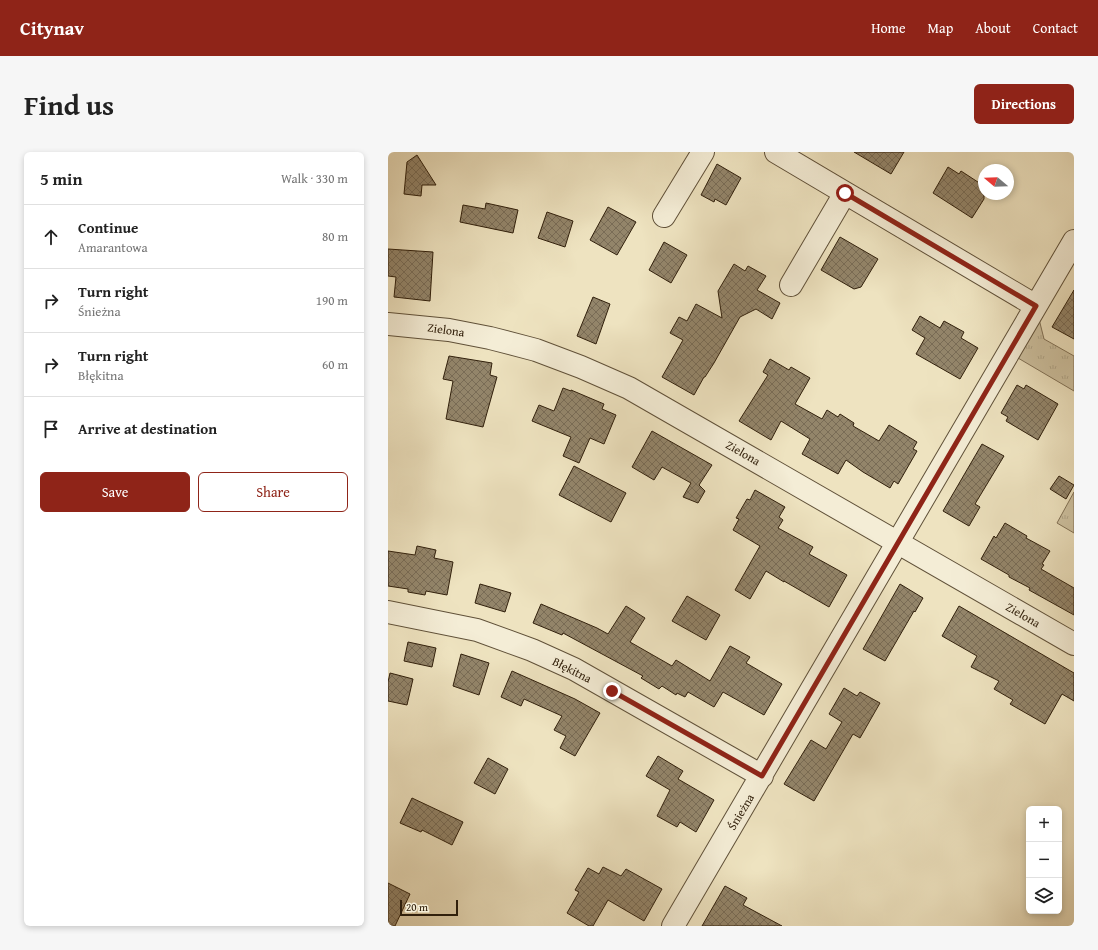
<!DOCTYPE html>
<html lang="en">
<head>
<meta charset="utf-8">
<style>
	body { margin:0; font-family:"Gentium Book Plus",serif; background:#f6f6f6; color:#222 }
	.controls { position:absolute; right:12px; bottom:12px; display:grid; overflow:hidden; border-radius:6px; box-shadow:0 2px 6px #0003 }
	.controls button { width:36px; height:36px; display:grid; place-items:center; padding:0; border:0; border-bottom:1px solid #e0e0e0; background:#fff; color:#222; font:20px sans-serif }
	.compass { position:absolute; left:590px; top:12px; width:36px; height:36px; border-radius:50%; background:#fff; box-shadow:0 2px 6px #0003; rotate:289deg }
	.scale { position:absolute; left:12px; bottom:10px; width:58px; box-sizing:border-box; padding-left:4px; border:2px solid #31200c; border-top:0; font-size:11px; line-height:14px; white-space:nowrap; color:#31200c; -webkit-text-stroke:3px #f4edd6; paint-order:stroke }
	.stop { position:absolute; width:12px; height:12px; margin:-9px; border:3px solid #8f2418; border-radius:50%; background:#fff }
	.stop.end { background:#8f2418; border-color:#fff; box-shadow:0 1px 4px #0008 }
	.list { margin:0; padding:0; list-style:none }
	h2 { display:flex; justify-content:space-between; align-items:center; height:52px; margin:0; padding:0 16px; font-size:17px }
	h2 small { font-size:13px; font-weight:400; color:#767676 }
	.list li { display:grid; grid-template-columns:26px 1fr auto; gap:12px; align-items:center; box-sizing:border-box; height:64px; padding:0 16px; border-top:1px solid #e0e0e0 }
	.list b { display:block; font-size:15px; white-space:nowrap }
	.list p { margin:0; font-size:13px; white-space:nowrap; color:#767676 }
	.list em { font-size:13px; font-style:normal; color:#767676 }
	.actions { display:flex; gap:8px; padding:12px 16px }
	.actions a { flex:1; padding:9px 0; border:1px solid #8f2418; border-radius:6px; text-align:center; font-size:14px; color:#8f2418 }
	.actions .main { background:#8f2418; color:#fff }
	.icon { flex:none; width:22px; height:22px; fill:none; stroke:currentColor; stroke-width:2; stroke-linecap:round; stroke-linejoin:round }
	.map { position:relative; flex:none; width:686px; height:774px; overflow:hidden; border-radius:6px }
	header { display:flex; align-items:center; gap:24px; box-sizing:border-box; height:56px; padding:0 20px; background:#8f2418; color:#fff }
	header strong { font-size:19px }
	nav { display:flex; gap:22px; margin-inline-start:auto; font-size:14px }
	.intro { display:flex; align-items:center; justify-content:space-between; box-sizing:border-box; height:96px; padding:0 24px }
	h1 { margin:0; font-size:28px }
	.button { padding:10px 18px; border-radius:6px; background:#8f2418; color:#fff; font-size:14px; font-weight:700 }
	main { display:flex; gap:24px; padding:0 24px }
	aside { flex:1; background:#fff; border-radius:6px; box-shadow:0 2px 6px #0003 }
	.map>svg:first-child { display:block }
	.grass { fill:url(#grass-tufts); stroke:#807156 }
	.building { fill:url(#building-cross-hatch); stroke:#31200c }
	.lines { fill:none; stroke-linecap:round; stroke-linejoin:round }
	.street-casing { stroke:#605139; stroke-width:24 }
	.street { stroke:#f4edd6; stroke-width:22 }
	.route { stroke:#8f2418; stroke-width:5 }
	.labels { text-anchor:middle; stroke-width:3; stroke-linejoin:round; paint-order:stroke }
	.street-label { font-size:12px; fill:#31200c; stroke:#f4edd6 }
</style>
</head>
<body>
<header>
<strong>Citynav</strong>
<nav><a>Home</a><a>Map</a><a>About</a><a>Contact</a></nav>
</header>
<div class="intro"><h1>Find us</h1><a class="button">Directions</a></div>
<main>
<aside>
<h2>5 min<small>Walk · 330 m</small></h2>
<ul class="list">
<li><svg class="icon" aria-label="ahead" viewBox="0 0 24 24"><path d="M12 20V5M6 11l6-6 6 6"/></svg><div><b>Continue</b><p>Amarantowa</p></div><em>80 m</em></li>
<li><svg class="icon" aria-label="right" viewBox="0 0 24 24"><path d="M7 20v-9h11M14 6l5 5-5 5"/></svg><div><b>Turn right</b><p>Śnieżna</p></div><em>190 m</em></li>
<li><svg class="icon" aria-label="right" viewBox="0 0 24 24"><path d="M7 20v-9h11M14 6l5 5-5 5"/></svg><div><b>Turn right</b><p>Błękitna</p></div><em>60 m</em></li>
<li><svg class="icon" aria-label="arrive" viewBox="0 0 24 24"><path d="M6 21V4h12l-3 4 3 4H6"/></svg><div><b>Arrive at destination</b></div></li>
</ul>
<div class="actions"><a class="main">Save</a><a>Share</a></div>
</aside>
<div class="map">
<svg width="686" height="774" viewBox="0 0 686 774">
	<defs>
		<pattern id="grass-tufts" width="24" height="20" patternUnits="userSpaceOnUse"><rect width="24" height="20" fill="#cec2a1"/><path d="M3 7l-1-3M5 7V3M7 7l1-3M15 17l-1-3M17 17v-4M19 17l1-3" fill="none" stroke="#b1a689"/></pattern>
		<pattern id="building-cross-hatch" width="8" height="8" patternUnits="userSpaceOnUse"><rect width="8" height="8" fill="#93856a"/><path d="M0 0l8 8M0 8l8-8" fill="none" stroke="#796c56"/></pattern>
	</defs>
	<rect width="100%" height="100%" fill="#eee3c0"/>
	<filter id="stains"><feTurbulence type="fractalNoise" baseFrequency=".005" numOctaves="4"/><feColorMatrix values="0 0 0 0 .2 0 0 0 0 .09 0 0 0 0 .02 0 0 0 .5 -.17"/></filter>
	<radialGradient id="worn" r=".72"><stop offset=".6" stop-color="#630" stop-opacity="0"/><stop offset="1" stop-color="#630" stop-opacity=".3"/></radialGradient>
	<!-- grass -->
	<path class="grass" d="M651,167L656,187L686,204V239L630,206Z
		M686,340V381L669,371Z"/>
	<!-- building -->
	<path class="building" d="M466,0H516L503,22Z
		M29,3L48,33H34L33,44L16,42L19,10Z
		M329,12L353,26L338,53L327,47L326,50L313,43Z
		M560,15L571,22L573,19L596,34V47L584,66L545,41Z
		M98,51L130,58L125,81L72,70L75,53L97,57Z
		M220,55L248,70L229,103L202,88Z
		M159,60L185,69L177,95L150,86Z
		M452,85L490,107L473,135L466,137L433,118Z
		M276,90L299,103L283,131L261,118Z
		M0,97L45,100L42,149L6,145L8,125L0,124Z
		M346,112L357,119L360,114L378,124L369,138L392,151L384,167L368,157L352,165L326,211L317,225H316L306,243L274,225L295,188L282,181L291,165L299,169L308,152L334,166L330,139Z
		M686,138V187L664,175Z
		M205,145L222,152L208,192L189,184Z
		M532,164L552,176L556,169L576,180L573,186L590,196L572,227L528,202L537,186L524,178Z
		M61,204L104,211L102,223L109,225L95,275L58,267L65,229L55,227Z
		M382,207L401,218L403,215L422,226L407,252L434,267L439,258L450,265L452,262L466,271L465,274L491,289L501,273L529,290L525,297L529,299L510,332L506,329L502,336L475,320L458,308L450,322L414,302L422,287L393,269L383,288L351,269L380,223L375,220Z
		M629,233L636,237L638,233L670,252L650,288L618,269L620,265L613,261Z
		M175,236L183,239V238L216,252L214,257L228,263L216,292L202,286L191,311L175,304L183,285L144,269L151,253L166,259Z
		M264,279L324,313L311,333L317,339L310,351L295,345L303,331L274,315L266,328L244,315Z
		M594,292L616,304L587,352L592,355L581,374L555,359Z
		M186,314L238,341L223,370L171,343Z
		M671,324L686,333L678,347L662,337Z
		M367,338L397,355L391,365L395,368L390,376L425,395L421,402L459,423L441,455L396,429V430L378,419L362,447L347,438L372,394L345,378L351,367L348,366L359,347L362,348Z
		M617,371L639,384L638,386L662,399L654,412L656,413L653,417L686,436V463L641,438L642,436L621,425V423L593,407L606,384L608,386Z
		M29,394L48,398L46,406L65,410L59,443L38,439L37,443L20,440V437L0,434V399L27,403Z
		M92,432L123,441L117,460L87,451Z
		M512,432L535,446L527,460L526,459L497,509L475,497Z
		M299,444L332,463L318,488L284,469Z
		M153,452L209,476L220,482L238,454L257,466L242,490L284,514L288,508L322,529L342,494L362,505L358,511L394,532L376,563L335,540L326,555L300,540L297,545L289,541L288,543L274,534L271,537L253,526L255,524L175,481L174,483L145,471Z
		M571,454L686,521V549L674,542L657,572L622,552L625,548L606,537L611,529L583,515L589,504L554,484Z
		M20,490L48,496L44,515L16,509Z
		M73,502L101,511L91,543L65,534Z
		M124,519L187,547L212,561L187,604L172,596L178,584L166,578L174,564L136,547L133,554L113,545Z
		M2,521L25,527L19,553L0,549V530Z
		M456,536L469,544L472,540L492,551L472,586L465,582L426,649L396,632L423,588L438,597L454,570L441,562Z
		M270,604L295,619L290,627L326,648L308,680L292,670L289,675L269,664L282,638L258,624Z
		M100,606L120,617L107,642L86,631Z
		M24,646L75,670L64,693L34,678L33,680L12,671Z
		M215,715L233,724L238,717L274,737L256,769L220,748L205,774H201L179,761L191,740L187,738L200,716L211,722Z
		M0,731L22,742L7,774H0Z
		M337,734L359,746L355,753L394,774H314Z"/>
	<g class="lines">
		<!-- street casing -->
		<g class="street-casing">
			<path id="street" d="M388,0L648,154
				M276,64L315,0
				M403,133L457,41
				M0,172L61,178L102,186L148,198L193,215L241,236L686,492
				M0,460L89,478L144,498L186,517L374,624
				M285,774L686,89"/>
		</g>
		<!-- street -->
		<use href="#street" class="street"/>
	</g>
	<g class="lines">
		<!-- route -->
		<path class="route" d="M224,539L374,624L648,154L457,41"/>
	</g>
	<g class="labels">
		<!-- street labels -->
		<g class="street-label">
			<text transform="translate(58 178) rotate(8)" y="4">Zielona</text>
			<text transform="translate(355 301) rotate(30)" y="4">Zielona</text>
			<text transform="translate(635 463) rotate(30)" y="4">Zielona</text>
			<text transform="translate(184 518) rotate(27)" y="4">Błękitna</text>
			<text transform="translate(353 660) rotate(-59)" y="4">Śnieżna</text>
		</g>
	</g>
	<rect width="100%" height="100%" filter="url(#stains)"/>
	<rect width="100%" height="100%" fill="url(#worn)"/>
</svg>
<div class="controls">
<button>+</button>
<button>−</button>
<button><svg class="icon" aria-label="layers" viewBox="0 0 24 24"><path d="M12 4l9 5-9 5-9-5zM3 14l9 5 9-5"/></svg></button>
</div>
<svg class="compass" viewBox="-18 -18 36 36"><path d="M0-13l5 13h-10z" fill="#e53935"/><path d="M0 13l5-13h-10z" fill="#767676"/></svg>
<div class="scale">20 m</div>
<div class="stop" style="left:457px;top:41px"></div>
<div class="stop end" style="left:224px;top:539px"></div>
</div>
</main>
</body>
</html>
